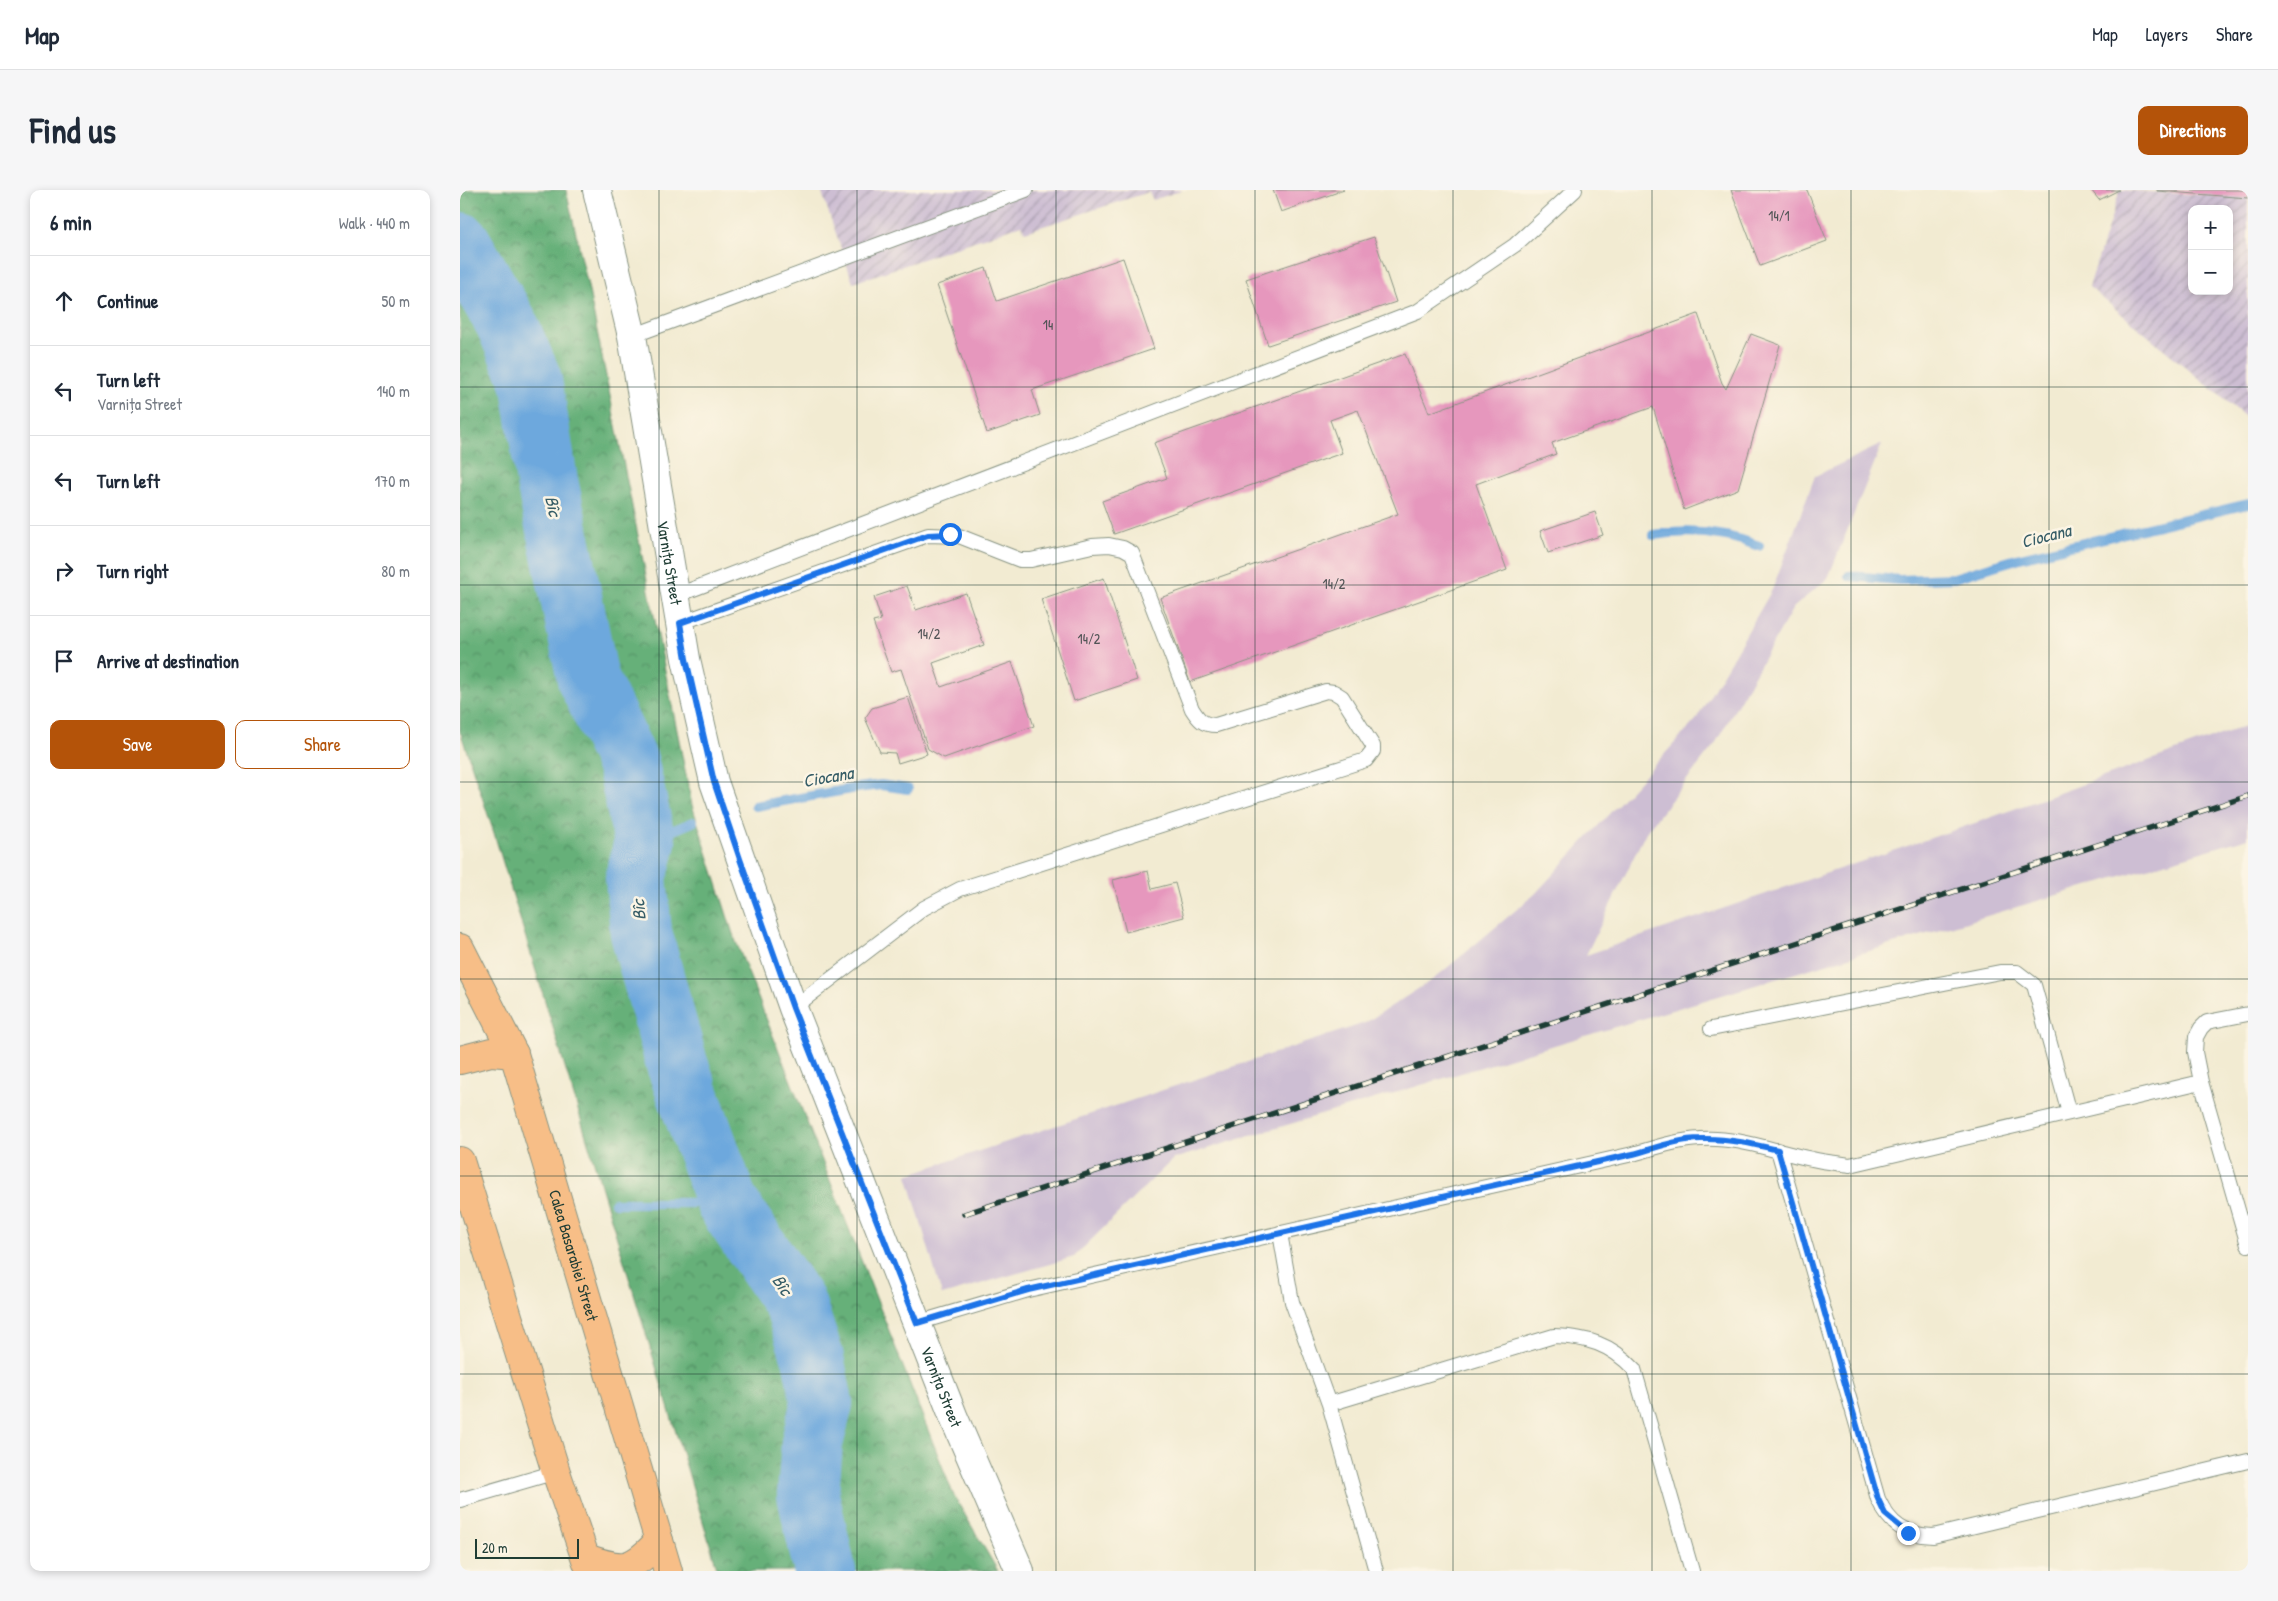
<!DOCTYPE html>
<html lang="en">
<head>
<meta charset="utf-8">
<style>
	body { margin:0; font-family:"Patrick Hand",sans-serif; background:#f6f6f7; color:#1f2937 }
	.controls { position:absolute; right:15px; top:15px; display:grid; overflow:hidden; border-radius:10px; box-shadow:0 2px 8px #0003 }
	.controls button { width:45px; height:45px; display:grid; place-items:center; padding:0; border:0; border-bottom:1px solid #e0e1e3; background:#fff; color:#1f2937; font:25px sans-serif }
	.scale { position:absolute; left:15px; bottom:12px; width:104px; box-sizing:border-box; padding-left:5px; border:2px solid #1f3d34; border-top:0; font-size:14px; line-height:18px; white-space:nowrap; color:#1f3d34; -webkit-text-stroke:4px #fcf5e5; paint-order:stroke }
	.stop { position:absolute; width:15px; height:15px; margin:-11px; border:4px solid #1a73e8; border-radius:50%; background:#fff }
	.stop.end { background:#1a73e8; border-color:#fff; box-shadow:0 1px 5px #0008 }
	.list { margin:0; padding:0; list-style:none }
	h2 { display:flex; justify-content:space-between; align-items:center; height:65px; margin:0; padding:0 20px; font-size:21px }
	h2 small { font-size:16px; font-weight:400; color:#747a83 }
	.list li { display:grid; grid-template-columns:32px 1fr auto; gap:15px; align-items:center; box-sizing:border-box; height:90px; padding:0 20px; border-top:1px solid #e0e1e3 }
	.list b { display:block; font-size:19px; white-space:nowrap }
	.list p { margin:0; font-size:16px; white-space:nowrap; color:#747a83 }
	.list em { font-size:16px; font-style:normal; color:#747a83 }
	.actions { display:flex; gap:10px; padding:15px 20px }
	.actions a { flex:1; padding:11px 0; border:1px solid #b45309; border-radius:10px; text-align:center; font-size:18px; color:#b45309 }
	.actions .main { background:#b45309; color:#fff }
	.icon { flex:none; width:28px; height:28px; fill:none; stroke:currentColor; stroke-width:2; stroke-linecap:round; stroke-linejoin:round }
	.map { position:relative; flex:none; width:1788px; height:1381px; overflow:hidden; border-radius:10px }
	header { display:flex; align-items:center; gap:30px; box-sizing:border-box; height:70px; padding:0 25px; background:#fff; border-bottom:1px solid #e0e1e3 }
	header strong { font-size:24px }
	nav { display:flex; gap:28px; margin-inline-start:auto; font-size:18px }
	.intro { display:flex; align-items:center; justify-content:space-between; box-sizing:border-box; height:120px; padding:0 30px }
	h1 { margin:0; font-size:35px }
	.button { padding:12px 22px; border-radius:10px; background:#b45309; color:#fff; font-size:18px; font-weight:700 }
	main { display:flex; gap:30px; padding:0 30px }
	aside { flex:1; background:#fff; border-radius:10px; box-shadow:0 2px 8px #0003 }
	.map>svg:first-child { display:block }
	.industrial { fill:url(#industrial-furrows); fill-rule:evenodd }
	.railway { fill:#cdbed3 }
	.forest { fill:url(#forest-crowns); stroke:#427656 }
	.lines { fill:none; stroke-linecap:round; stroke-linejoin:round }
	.stream { stroke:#6da8dd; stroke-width:10 }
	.river { stroke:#6da8dd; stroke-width:62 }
	.building { fill:#e697bd }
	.service-casing { stroke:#889483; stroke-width:16 }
	.tertiary-casing { stroke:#889483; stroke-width:30 }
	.primary-casing { stroke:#889483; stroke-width:30 }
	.service { stroke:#fff; stroke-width:14 }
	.tertiary { stroke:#fff; stroke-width:28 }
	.primary { stroke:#f7be87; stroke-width:28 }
	.rail-casing { stroke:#1f3d34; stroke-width:5.5 }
	.rail { stroke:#fcf5e5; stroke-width:4; stroke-dasharray:11; stroke-linecap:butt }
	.route { stroke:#1a73e8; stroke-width:6 }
	.grid { fill:none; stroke:#1f3d34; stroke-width:1; stroke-opacity:0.55 }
	.labels { text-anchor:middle; stroke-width:5; stroke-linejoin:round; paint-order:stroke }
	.number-label { font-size:14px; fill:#515456 }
	.street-label { font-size:16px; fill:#1f3d34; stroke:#fcf5e5 }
	.water-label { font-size:18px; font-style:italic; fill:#365d67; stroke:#fcf5e5 }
</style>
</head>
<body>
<header>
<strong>Map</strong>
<nav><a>Map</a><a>Layers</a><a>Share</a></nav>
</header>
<div class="intro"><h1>Find us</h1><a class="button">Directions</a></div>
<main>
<aside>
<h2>6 min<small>Walk · 440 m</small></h2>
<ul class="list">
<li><svg class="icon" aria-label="ahead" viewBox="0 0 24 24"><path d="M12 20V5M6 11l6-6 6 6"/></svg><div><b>Continue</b></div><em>50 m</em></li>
<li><svg class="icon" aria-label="left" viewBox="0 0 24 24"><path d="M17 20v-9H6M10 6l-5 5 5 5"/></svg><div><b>Turn left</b><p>Varnița Street</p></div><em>140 m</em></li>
<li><svg class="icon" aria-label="left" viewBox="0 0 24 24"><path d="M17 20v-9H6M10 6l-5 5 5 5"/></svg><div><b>Turn left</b></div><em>170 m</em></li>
<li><svg class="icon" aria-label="right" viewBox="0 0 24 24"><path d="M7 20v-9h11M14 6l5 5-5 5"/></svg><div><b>Turn right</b></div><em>80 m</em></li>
<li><svg class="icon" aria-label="arrive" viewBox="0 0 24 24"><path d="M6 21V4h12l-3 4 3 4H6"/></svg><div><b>Arrive at destination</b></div></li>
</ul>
<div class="actions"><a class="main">Save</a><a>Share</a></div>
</aside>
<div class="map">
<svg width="1788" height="1381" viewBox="0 0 1788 1381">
	<defs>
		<pattern id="industrial-furrows" width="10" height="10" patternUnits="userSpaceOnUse" patternTransform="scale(1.25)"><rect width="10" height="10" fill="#cdbed3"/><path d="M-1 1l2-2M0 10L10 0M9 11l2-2" fill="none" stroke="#a69cac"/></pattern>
		<pattern id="forest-crowns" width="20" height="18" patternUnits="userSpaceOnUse" patternTransform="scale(1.25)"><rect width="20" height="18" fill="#66b079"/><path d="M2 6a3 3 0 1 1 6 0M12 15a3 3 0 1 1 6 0" fill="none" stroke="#539064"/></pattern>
	</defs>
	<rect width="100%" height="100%" fill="#fcf5e5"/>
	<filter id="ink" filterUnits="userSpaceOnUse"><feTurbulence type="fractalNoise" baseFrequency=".02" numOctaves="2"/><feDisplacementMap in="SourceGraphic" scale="10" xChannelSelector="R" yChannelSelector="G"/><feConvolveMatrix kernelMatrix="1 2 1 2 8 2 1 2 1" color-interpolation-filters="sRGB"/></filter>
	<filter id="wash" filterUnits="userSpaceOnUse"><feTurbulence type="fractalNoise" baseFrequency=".0096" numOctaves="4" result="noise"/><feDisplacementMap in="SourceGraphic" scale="20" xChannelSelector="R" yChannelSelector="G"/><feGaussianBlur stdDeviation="1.12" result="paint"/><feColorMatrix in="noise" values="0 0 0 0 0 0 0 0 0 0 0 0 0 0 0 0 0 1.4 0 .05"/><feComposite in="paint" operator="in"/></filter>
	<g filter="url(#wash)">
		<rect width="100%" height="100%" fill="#f2ebd2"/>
		<!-- industrial -->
		<path class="industrial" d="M361,0H723L693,10L689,2L565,42L561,35L393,93Z
			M1660,0L1788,8V229L1629,97ZM1732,19H1769V101H1732Z"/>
		<!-- railway -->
		<path class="railway" d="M1422,254L1368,388L1333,418L1255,554L1186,642L1126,765L1518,632L1788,535V648L713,969L614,1067L482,1105L447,985L905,833L975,788L1075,704L1236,530L1312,400L1355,286Z"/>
		<!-- forest -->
		<path class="forest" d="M0,0H106L128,96L232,615L273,744L494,1306L538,1381H258L34,643L0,541Z"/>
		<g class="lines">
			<!-- stream -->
			<path class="stream" d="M1193,345C1230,339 1264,342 1299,356
				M1389,386L1440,390L1494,388L1560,368L1788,314
				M295,616L397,598L421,595L448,599
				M185,652L233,632
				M155,1013H267"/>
			<!-- river -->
			<path class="river" d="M0,53L46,132L71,190L87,291L128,489L168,574L185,652L176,688L181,743L217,874L267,1013L335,1114L353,1168L362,1213L352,1253L348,1305L365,1381"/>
		</g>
		<g id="blocks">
			<!-- building -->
			<path class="building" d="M813,0H884L821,22Z
				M1271,0H1347L1367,51L1300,76Z
				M1631,0H1659L1639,10Z
				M1697,0H1788V8L1697,1Z
				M914,47L936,112L808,155L786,89Z
				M663,68L694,159L572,200L580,225L527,243L477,95L526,78L537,111Z
				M1238,124L1262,193L1266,199L1291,144L1320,155L1278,299L1224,320L1193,217L1092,253L1096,264L1016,294L1047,380L730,492L700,408L938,324L898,220L870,230L882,263L654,344L642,311L707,288L694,253L945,164L969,223Z
				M1135,322L1143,345L1088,363L1080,341Z
				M644,388L677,490L614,511L581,409Z
				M447,396L456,420L506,403L524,455L473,473L481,497L552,472L574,536L484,568L468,559L441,479L431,482L413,432L421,430L414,407Z
				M448,507L467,564L438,573L435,563L420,562L405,528L412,518Z
				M688,681L692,699L715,693L724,727L666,742L653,690Z"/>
		</g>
	</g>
	<g filter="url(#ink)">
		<use href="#blocks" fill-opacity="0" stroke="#889483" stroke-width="1"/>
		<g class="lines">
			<!-- service casing -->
			<g class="service-casing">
				<path id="service" d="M172,146L566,0
					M215,406L958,121L1055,55L1115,0
					M220,433L468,345L499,346L560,370H571L632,356L649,355L663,358L672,363L732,519C739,530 743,535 756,535L866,501L874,502L882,507L913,556V561L906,570L500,699L464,718L333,818
					M1788,824L1747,832L1741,838L1736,847L1735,862L1741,892L1788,1055
					M1251,839L1540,782H1557L1574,795L1609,923
					M1318,960L1418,1309C1430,1335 1445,1345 1473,1346L1788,1271
					M820,1043L832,1112L869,1214L916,1381
					M457,1133L568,1100L1173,964C1194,958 1217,950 1240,949C1278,946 1315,962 1352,969C1364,972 1377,973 1390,975L1741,892
					M869,1214L1094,1146C1127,1147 1151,1154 1174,1179L1232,1381
					M0,1310L96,1282"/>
			</g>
			<!-- tertiary casing -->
			<g class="tertiary-casing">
				<g id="tertiary">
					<path id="s1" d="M137,0L172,146L226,469L254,592L333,818L494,1228L560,1381"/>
				</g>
			</g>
			<!-- primary casing -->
			<g class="primary-casing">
				<g id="primary">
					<path id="s2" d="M0,758L54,864L208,1381"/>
					<path d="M0,870L31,862L54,864"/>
					<path d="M0,971L96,1282L130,1381"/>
					<path d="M126,1368C164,1381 171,1381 199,1351"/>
				</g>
			</g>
			<!-- service -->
			<use href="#service" class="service"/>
			<!-- tertiary -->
			<use href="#tertiary" class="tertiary"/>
			<!-- primary -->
			<use href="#primary" class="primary"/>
			<!-- rail casing -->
			<g class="rail-casing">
				<path id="rail" d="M504,1024L1788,606"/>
			</g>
			<!-- rail -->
			<use href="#rail" class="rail"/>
		</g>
	</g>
	<g class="lines" filter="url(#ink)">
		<!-- route -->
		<path class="route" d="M490,344L468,345L220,433L226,469L254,592L280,669L333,818L457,1133L568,1100L1173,964C1195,958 1218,949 1241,949C1267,948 1293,954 1318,960L1418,1309L1425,1324L1448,1343"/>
	</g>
	<!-- grid -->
	<path class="grid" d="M199,0V1381M397,0V1381M596,0V1381M795,0V1381M993,0V1381M1192,0V1381M1391,0V1381M1589,0V1381M0,197H1788M0,395H1788M0,592H1788M0,789H1788M0,986H1788M0,1184H1788"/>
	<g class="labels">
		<!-- number labels -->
		<g class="number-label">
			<text x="1319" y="31">14/1</text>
			<text x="588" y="140">14</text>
			<text x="874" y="399">14/2</text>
			<text x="469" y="449">14/2</text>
			<text x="629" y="454">14/2</text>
		</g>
		<!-- street labels -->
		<g class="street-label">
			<text dy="6" stroke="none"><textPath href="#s1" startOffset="380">Varnița Street</textPath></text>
			<text dy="6" stroke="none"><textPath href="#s2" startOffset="329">Calea Basarabiei Street</textPath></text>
			<text dy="6" stroke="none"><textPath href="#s1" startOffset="1250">Varnița Street</textPath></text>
		</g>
		<!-- water labels -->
		<g class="water-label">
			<text transform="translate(93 316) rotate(78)" y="6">Bîc</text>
			<text transform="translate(1586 346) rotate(-14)" y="6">Ciocana</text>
			<text transform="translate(368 587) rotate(-10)" y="6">Ciocana</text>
			<text transform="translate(179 720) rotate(-95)" y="6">Bîc</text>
			<text transform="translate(322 1095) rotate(56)" y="6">Bîc</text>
		</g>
	</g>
</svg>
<div class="controls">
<button>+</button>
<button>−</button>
</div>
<div class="scale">20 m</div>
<div class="stop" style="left:490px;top:344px"></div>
<div class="stop end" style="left:1448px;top:1343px"></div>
</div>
</main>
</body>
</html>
